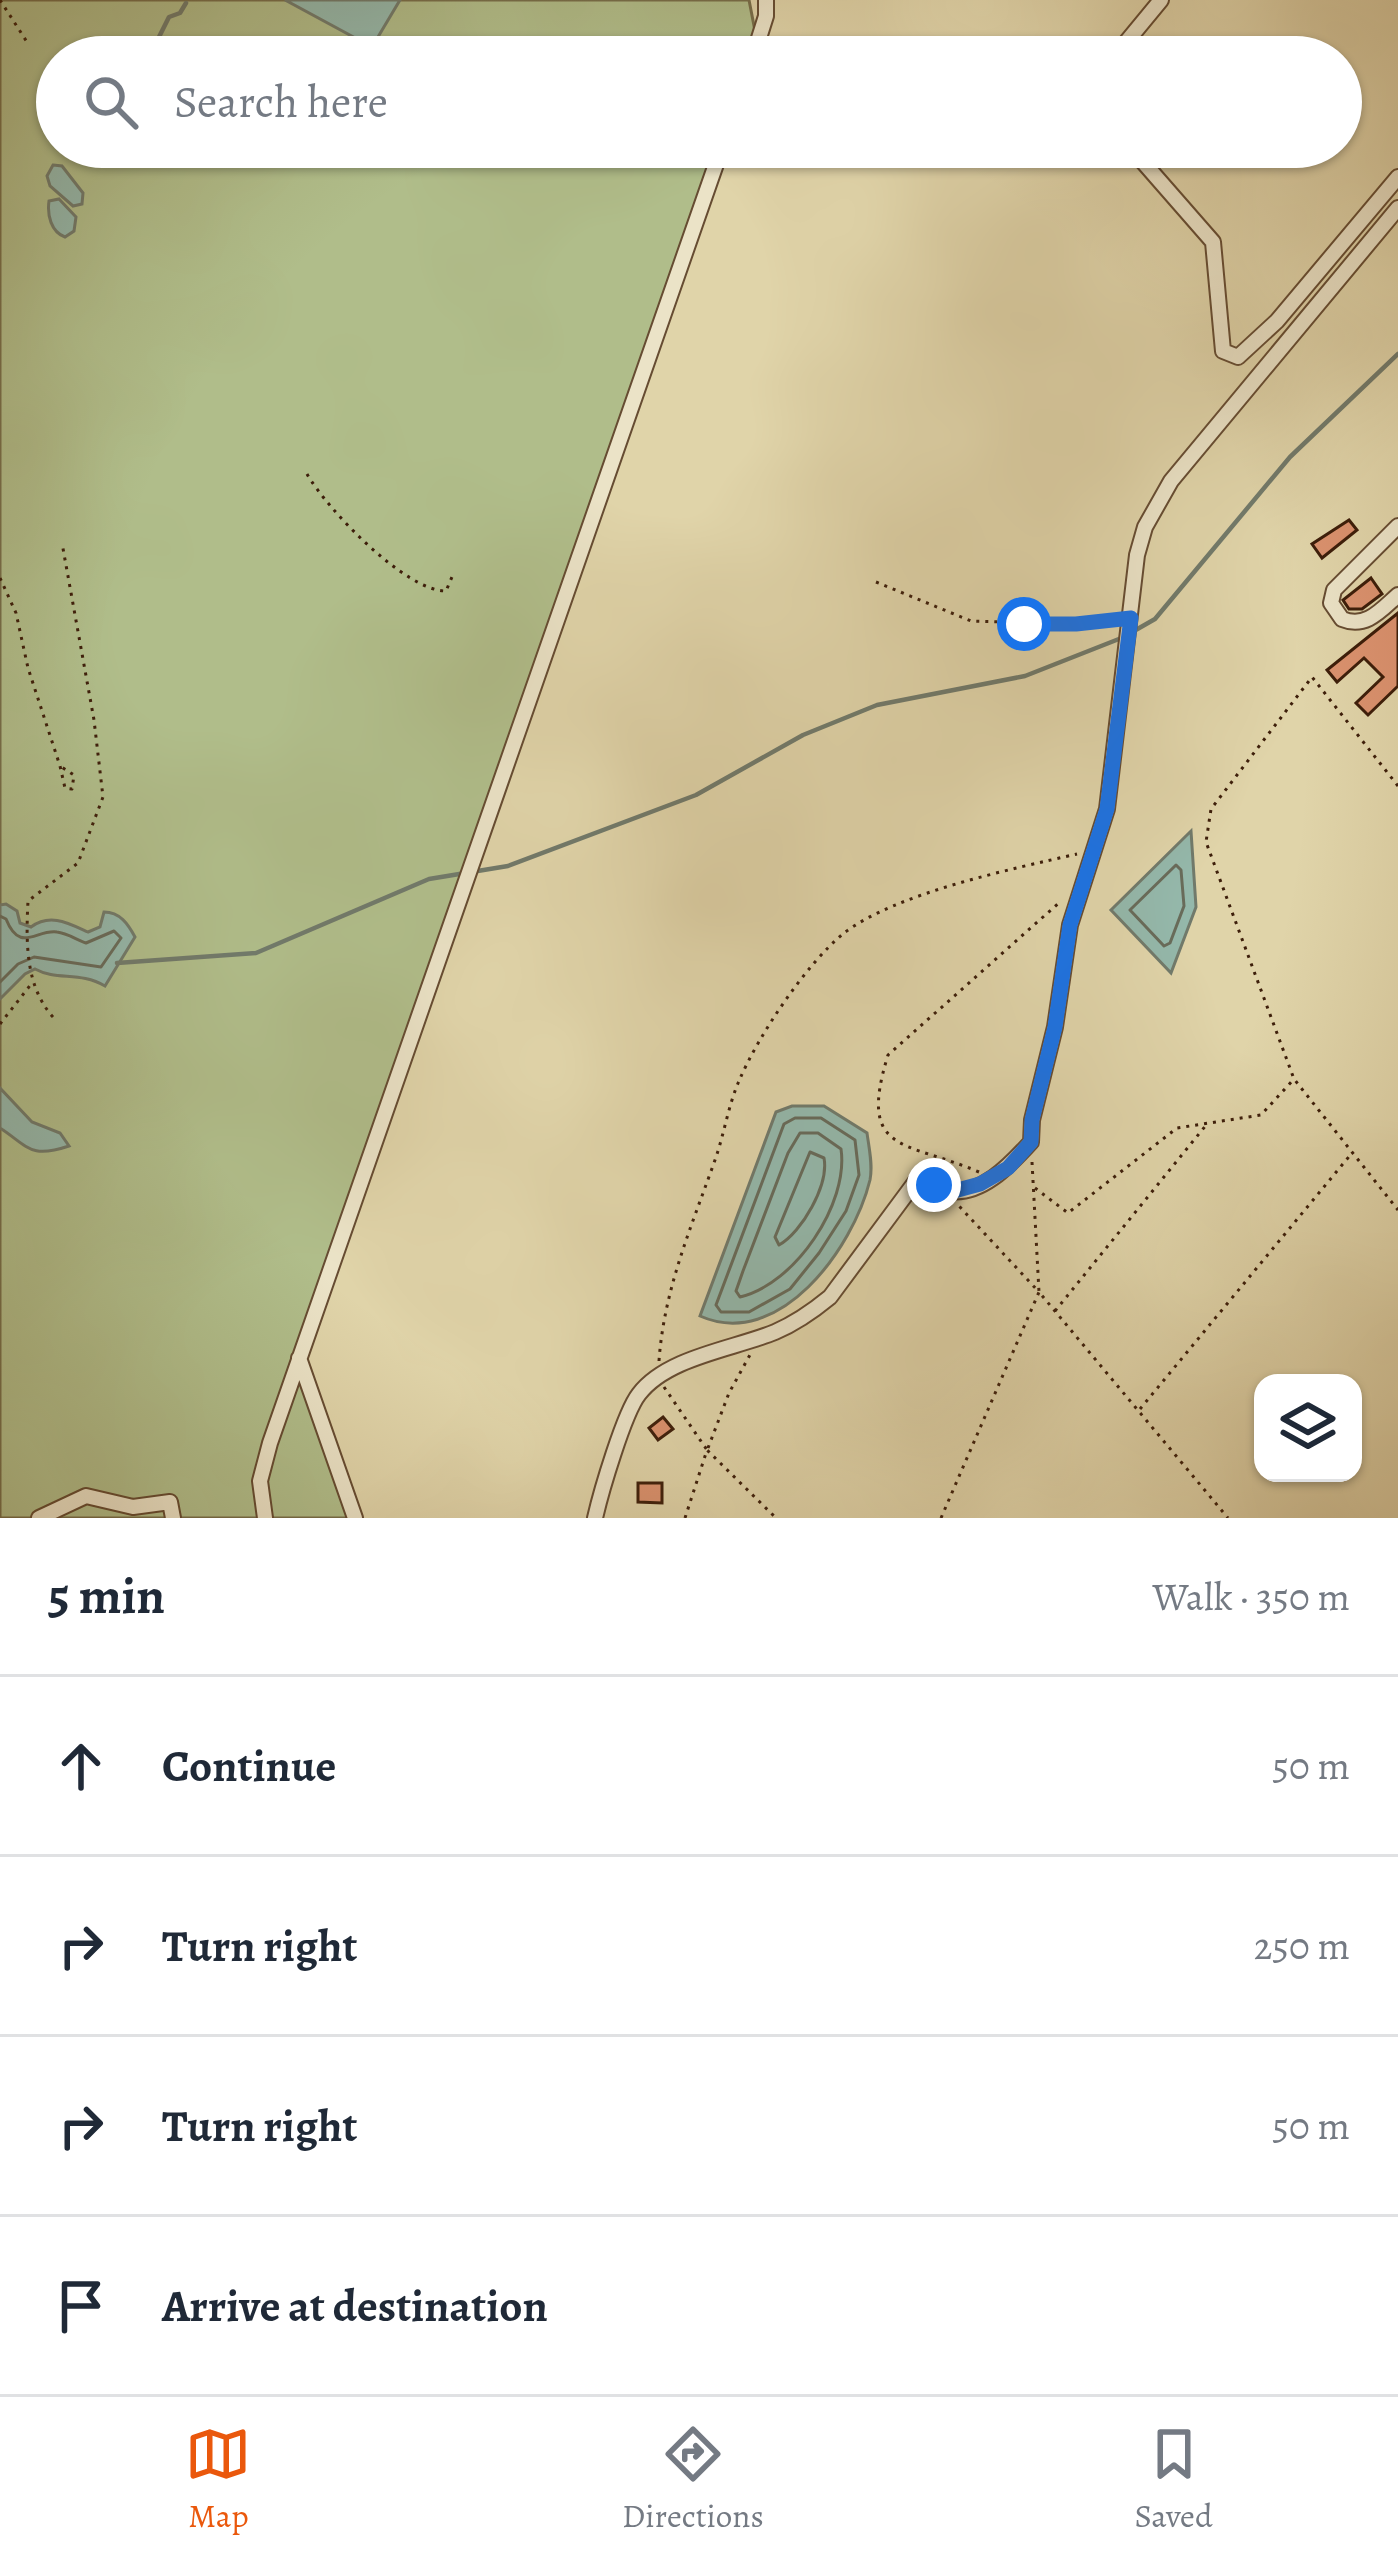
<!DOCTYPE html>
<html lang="en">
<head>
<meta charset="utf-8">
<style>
	body { margin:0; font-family:Alegreya,serif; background:#f6f6f7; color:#1f2937 }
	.controls { position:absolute; right:36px; bottom:36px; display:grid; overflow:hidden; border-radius:24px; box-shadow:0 3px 9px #0004 }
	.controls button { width:108px; height:108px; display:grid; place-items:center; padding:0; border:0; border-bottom:3px solid #e0e1e3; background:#fff; color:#1f2937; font:60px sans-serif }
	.stop { position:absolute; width:36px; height:36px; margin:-27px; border:9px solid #1a73e8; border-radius:50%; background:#fff }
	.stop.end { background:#1a73e8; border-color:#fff; box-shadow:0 3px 12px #0008 }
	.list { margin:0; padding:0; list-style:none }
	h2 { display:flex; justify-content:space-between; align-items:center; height:156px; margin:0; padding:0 48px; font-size:51px }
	h2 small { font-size:39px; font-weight:400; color:#747a83 }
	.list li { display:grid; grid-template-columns:78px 1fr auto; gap:36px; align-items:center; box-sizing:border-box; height:180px; padding:0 48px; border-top:3px solid #e0e1e3 }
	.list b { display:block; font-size:45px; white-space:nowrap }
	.list em { font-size:39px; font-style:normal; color:#747a83 }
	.icon { flex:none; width:66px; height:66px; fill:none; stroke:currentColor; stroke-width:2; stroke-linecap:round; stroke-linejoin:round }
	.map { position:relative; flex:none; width:1398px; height:1518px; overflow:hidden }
	.search { position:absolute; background:#fff; box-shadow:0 3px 9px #0004; left:36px; right:36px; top:36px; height:132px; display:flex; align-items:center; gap:30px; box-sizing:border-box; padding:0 42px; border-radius:66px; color:#747a83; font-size:45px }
	.sheet { height:876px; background:#fff }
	nav { display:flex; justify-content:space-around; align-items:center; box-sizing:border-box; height:168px; border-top:3px solid #e0e1e3; background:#fff; font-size:33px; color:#747a83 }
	nav a { display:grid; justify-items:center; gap:6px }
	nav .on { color:#ea580c }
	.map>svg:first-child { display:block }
	.green { fill:#b0bd8a; stroke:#766e4a; stroke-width:3 }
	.water { fill:#94b8ab; stroke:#717a6b; stroke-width:3 }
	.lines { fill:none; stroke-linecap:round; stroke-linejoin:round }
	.shore { stroke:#686b5a; stroke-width:3 }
	.stream { stroke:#717a6b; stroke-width:4.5 }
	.building { fill:#db926f; stroke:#3d1e0a; stroke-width:3 }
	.minor-casing { stroke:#664c32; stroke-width:18 }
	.path { stroke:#3d1e0a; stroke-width:3; stroke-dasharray:3 6; stroke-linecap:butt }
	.minor { stroke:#ebe3c7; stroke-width:14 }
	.route { stroke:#1a73e8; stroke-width:15 }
</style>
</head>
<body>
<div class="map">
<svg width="1398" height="1518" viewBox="0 0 1398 1518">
	<rect width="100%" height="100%" fill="#e0d4a9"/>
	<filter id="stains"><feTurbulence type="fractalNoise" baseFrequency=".00167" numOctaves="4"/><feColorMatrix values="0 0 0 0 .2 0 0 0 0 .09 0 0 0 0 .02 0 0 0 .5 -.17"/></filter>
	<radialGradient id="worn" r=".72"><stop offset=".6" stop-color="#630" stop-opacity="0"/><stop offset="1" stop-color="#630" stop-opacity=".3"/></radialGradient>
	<!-- green -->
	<path class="green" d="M0,0H749L755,31L746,57H57V147H715L295,1356L350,1518H0Z"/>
	<!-- water -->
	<path class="water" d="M285,0H400L372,47Z
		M53,165L62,166L83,193L82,204L73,206L50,186L47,176Z
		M59,199L76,217L74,231L65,237C51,232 47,215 49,201Z
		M1191,831L1196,907L1171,973L1111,910Z
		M6,904L17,911L20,923L31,927C50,913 68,923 88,932L100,927L104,912C120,912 128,924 135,937L105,986C80,971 57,981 35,969L25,974L0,999V905Z
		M0,1088L32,1122L60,1133L69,1146C30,1159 29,1147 0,1128Z
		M792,1106H824L867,1133C869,1148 873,1165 870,1180C853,1249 779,1351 700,1316L776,1112Z"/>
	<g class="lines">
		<!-- shore -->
		<path class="shore" d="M1176,865L1181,870L1184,906L1170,943L1164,946L1130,910Z
			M0,916L6,919C20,954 36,929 57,932C67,933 77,940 86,943L114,931L121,938L101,967L34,957L18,964L0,982
			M795,1118H821L855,1140L859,1175L846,1211L819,1253L790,1289L749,1312H721L716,1305L784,1124Z
			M800,1133H818L841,1149C849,1204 795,1284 740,1297L736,1291L743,1271L788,1153Z
			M810,1152L824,1158C829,1185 802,1232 779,1245L775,1237Z"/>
		<!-- stream -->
		<path class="stream" d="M149,57L169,17L180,13L186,3
			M1134,631L1155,619L1290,457L1398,354
			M117,963L256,953L429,879L508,866L696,795L803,735L877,705L1025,676L1124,637"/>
	</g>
	<!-- building -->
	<path class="building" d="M1349,520L1357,530L1322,558L1312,544Z
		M1371,578L1382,594L1362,609H1349L1343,600Z
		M1398,613V686L1368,715L1356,703L1383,677L1364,658L1337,682L1327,670Z
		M663,1417L673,1429L658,1440L649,1428Z
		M638,1483H662V1503L638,1502Z"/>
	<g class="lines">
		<!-- minor casing -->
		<g class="minor-casing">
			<path id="minor" d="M753,57L766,16V0
				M1114,57L1161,0
				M1130,147L1213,242L1223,351L1238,357L1277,321L1398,177
				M1398,526L1334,590L1331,603L1342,619C1366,629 1381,610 1398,595
				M299,1358L355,1518
				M39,1518L86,1496L133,1507L170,1502L173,1518
				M265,1518L260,1481L270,1443L722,147
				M595,1518C601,1492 624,1413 639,1394C667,1357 734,1349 775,1332C796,1323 813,1311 830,1297L916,1181C929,1181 934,1187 945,1190C979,1199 1011,1164 1031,1142L1032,1120L1055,1027L1070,925L1107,809L1137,555L1145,527L1171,481L1398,208"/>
		</g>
		<!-- path -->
		<path class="path" d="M0,0L27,42
			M307,474C327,509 405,591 446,591L452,577
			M0,578L16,613L28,668L60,766L65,788L72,789L74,775L60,766
			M876,582L971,621L1076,624L1117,619
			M1398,786L1312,677L1211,809L1206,842L1294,1079L1398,1210
			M53,1017C25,986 26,941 28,901L78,863L103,797L94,720L62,543
			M0,1024L32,983
			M1032,1162L1039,1292L1228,1518
			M979,1172C905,1140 857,1155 888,1055L1061,901
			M1035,1188L1068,1213L1177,1128L1261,1115L1294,1079
			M1055,1311L1207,1124
			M659,1361C664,1289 691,1228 715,1160C724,1135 728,1106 739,1081C758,1036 806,964 844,933C896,893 1012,869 1077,854
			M664,1387L707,1450
			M1140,1409L1352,1153
			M708,1448L729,1393L751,1353
			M685,1518L707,1450L776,1518
			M941,1518L1039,1292L959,1206"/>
		<!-- minor -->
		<use href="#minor" class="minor"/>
	</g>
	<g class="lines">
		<!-- route -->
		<path class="route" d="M934,1185L954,1191L980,1184L1008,1168L1031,1142L1032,1120L1055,1027L1070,925L1107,809L1131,618L1076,624H1024"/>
	</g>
	<rect width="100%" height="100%" filter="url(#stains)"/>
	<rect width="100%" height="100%" fill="url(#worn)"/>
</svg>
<div class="controls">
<button><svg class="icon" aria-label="layers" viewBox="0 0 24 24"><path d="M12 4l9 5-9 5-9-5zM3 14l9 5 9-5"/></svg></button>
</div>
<div class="stop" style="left:1024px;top:624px"></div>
<div class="stop end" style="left:934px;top:1185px"></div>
<div class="search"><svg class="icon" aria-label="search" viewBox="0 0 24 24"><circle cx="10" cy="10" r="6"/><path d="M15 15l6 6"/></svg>Search here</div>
</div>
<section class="sheet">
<h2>5 min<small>Walk · 350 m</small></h2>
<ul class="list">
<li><svg class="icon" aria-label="ahead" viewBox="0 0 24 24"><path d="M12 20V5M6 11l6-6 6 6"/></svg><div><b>Continue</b></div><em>50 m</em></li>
<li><svg class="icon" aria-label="right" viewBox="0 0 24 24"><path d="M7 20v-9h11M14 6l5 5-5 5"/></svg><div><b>Turn right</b></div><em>250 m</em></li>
<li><svg class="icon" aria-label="right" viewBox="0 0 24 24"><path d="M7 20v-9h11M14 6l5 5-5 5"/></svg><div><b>Turn right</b></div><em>50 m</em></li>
<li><svg class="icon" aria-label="arrive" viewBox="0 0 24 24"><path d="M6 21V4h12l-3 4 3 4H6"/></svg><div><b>Arrive at destination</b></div></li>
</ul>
</section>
<nav>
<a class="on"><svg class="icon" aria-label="map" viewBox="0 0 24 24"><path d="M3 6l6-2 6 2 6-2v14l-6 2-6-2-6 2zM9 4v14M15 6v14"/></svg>Map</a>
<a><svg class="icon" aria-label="directions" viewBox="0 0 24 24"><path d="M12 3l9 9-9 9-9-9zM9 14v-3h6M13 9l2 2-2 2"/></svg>Directions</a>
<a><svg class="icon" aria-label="saved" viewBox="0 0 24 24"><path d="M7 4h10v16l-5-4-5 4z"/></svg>Saved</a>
</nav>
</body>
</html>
